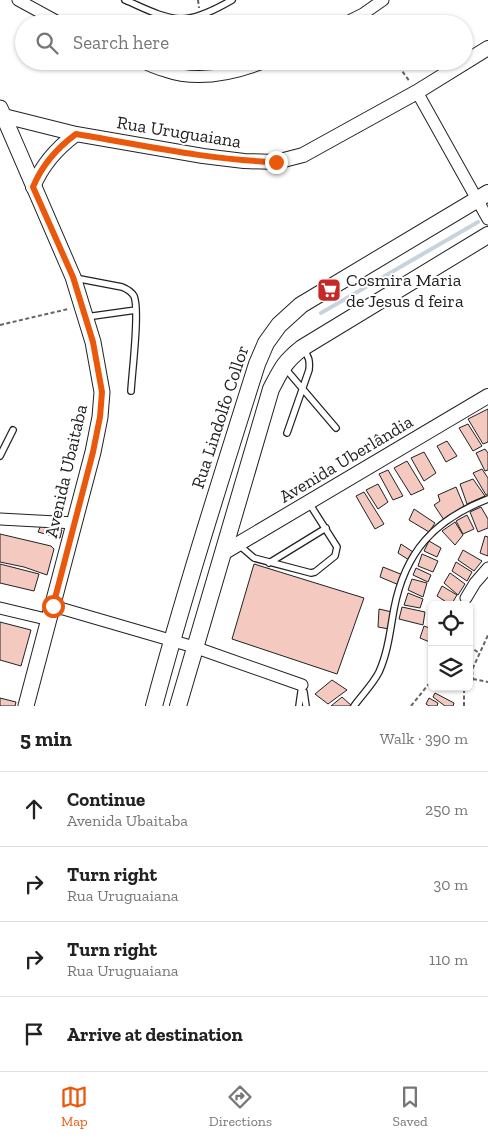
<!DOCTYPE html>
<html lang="en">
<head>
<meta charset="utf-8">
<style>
	body { margin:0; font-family:"Zilla Slab",serif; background:#f2f2f2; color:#222 }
	.controls { position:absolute; right:15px; bottom:15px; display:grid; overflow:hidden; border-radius:8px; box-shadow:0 1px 4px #0004 }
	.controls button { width:45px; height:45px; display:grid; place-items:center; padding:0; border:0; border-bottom:1px solid #e0e0e0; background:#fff; color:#222; font:25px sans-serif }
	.stop { position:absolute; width:15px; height:15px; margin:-11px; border:4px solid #ea580c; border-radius:50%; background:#fff }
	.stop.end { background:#ea580c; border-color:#fff; box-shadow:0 1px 5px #0008 }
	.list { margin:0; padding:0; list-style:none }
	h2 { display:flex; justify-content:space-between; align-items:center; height:65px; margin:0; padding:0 20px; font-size:21px }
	h2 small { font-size:16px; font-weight:400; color:#767676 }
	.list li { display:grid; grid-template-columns:32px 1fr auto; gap:15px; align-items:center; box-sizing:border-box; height:75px; padding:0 20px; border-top:1px solid #e0e0e0 }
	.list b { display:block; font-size:19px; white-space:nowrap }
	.list p { margin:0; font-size:16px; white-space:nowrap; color:#767676 }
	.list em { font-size:16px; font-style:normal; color:#767676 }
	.icon { flex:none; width:28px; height:28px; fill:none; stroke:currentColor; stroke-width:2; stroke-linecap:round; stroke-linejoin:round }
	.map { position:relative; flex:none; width:488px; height:706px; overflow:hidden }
	.search { position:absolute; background:#fff; box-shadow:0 1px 4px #0004; left:15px; right:15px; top:15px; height:55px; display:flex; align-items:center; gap:12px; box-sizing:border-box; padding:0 18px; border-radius:28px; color:#767676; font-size:19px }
	.sheet { height:365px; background:#fff }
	nav { display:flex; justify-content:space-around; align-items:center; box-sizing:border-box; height:70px; border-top:1px solid #e0e0e0; background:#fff; font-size:14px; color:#767676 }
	nav a { display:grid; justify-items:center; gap:2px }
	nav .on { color:#ea580c }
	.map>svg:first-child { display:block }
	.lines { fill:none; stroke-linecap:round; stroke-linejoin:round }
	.stream { stroke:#c7d3dd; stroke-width:4 }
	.building { fill:#f3c9c0; stroke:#222 }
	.service-casing { stroke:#222; stroke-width:8 }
	.minor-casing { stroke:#222; stroke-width:13 }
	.tertiary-casing { stroke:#222; stroke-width:16 }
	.secondary-casing { stroke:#222; stroke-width:17 }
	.primary-casing { stroke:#222; stroke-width:18 }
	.path { stroke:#646464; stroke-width:2; stroke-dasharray:4 2.5; stroke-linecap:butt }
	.service { stroke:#fff; stroke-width:5.5 }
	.minor { stroke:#fff; stroke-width:11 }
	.tertiary { stroke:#fff; stroke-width:14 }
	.secondary { stroke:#fff; stroke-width:15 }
	.primary { stroke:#fff; stroke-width:16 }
	.route { stroke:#ea580c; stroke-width:6 }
	.labels { text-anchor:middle; stroke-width:4; stroke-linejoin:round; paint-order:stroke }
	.street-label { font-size:18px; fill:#222; stroke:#fff }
	.poi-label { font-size:18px; fill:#222; stroke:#fff; text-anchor:start }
</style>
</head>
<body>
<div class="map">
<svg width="488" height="706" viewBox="0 0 488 706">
	<rect width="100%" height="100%" fill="#fff"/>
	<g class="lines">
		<!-- stream -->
		<path class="stream" d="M321,313L478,222"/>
	</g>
	<!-- building -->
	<path class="building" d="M488,409V442L483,444L468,419Z
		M468,424L482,446L473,451L459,428Z
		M447,441L457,456L446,462L437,446Z
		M485,449L488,453V470L485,471L476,453Z
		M424,452L436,473L424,481L411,458Z
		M407,461L424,489L411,495L394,468Z
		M482,469L488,478V494L486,495L473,473Z
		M388,470L403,496L393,500L379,474Z
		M473,479L485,496L467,504L460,484Z
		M378,484L388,502L378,509L366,490Z
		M456,487L464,506L444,520L434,505L440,501L438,495Z
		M364,492L384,524L375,529L356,496Z
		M481,507L488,519V528L478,532L470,512Z
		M414,509L435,523L429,532L409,520Z
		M467,515L474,529L463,534L456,521Z
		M455,522L463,535L455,545L442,531Z
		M41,525L62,530L60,538L38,532Z
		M0,534L51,546L54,549L47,575L24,567L0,562Z
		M485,536L488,537V556L480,553Z
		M429,541L441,548L437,557L424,551Z
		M401,544L413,552L409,560L398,553Z
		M463,550L482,561L474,571L458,560Z
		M422,554L438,561L433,572L418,566Z
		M456,562L472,572L467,581L452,571Z
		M0,564L39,574L34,591L0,583Z
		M254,564L364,598L337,674L232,639Z
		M383,567L403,575L399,585L380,577Z
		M416,568L431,575L428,582L413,575Z
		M450,573L465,584L458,595L444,583Z
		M412,579L427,583L423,597L408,590Z
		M442,586L457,595L451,605L437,596Z
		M408,593L423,599L420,608L404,605Z
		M402,607L425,612L423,625L399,619Z
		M379,609L392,612L389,629L378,627Z
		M0,622L31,630L21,666L0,660Z
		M424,626L432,629V643L420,638Z
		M332,680L347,690L328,704L315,694Z
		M435,693L454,703L453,706H445L433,697Z
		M342,697L352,706H331Z
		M0,698L16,702L15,706H0Z
		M429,698L438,703L437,706H429L426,704Z"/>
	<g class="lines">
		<!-- service casing -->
		<g class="service-casing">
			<path id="service" d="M125,0C142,7 161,18 181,19C198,19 218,8 232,0
				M75,278L122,287C127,289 131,291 134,296C140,310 132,372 131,391
				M86,317L136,310
				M284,367L336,428
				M287,433L309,370C310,361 309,356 303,350
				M0,456L13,430
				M239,545L254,558L311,573L315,572L335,556L337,547L309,503
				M269,563L326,528
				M304,692L306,706
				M299,706L302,685
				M354,706C362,695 373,684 379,672C388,652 390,631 394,609C405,552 434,520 488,499"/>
		</g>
		<!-- minor casing -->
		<g class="minor-casing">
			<path id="minor" d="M18,0L62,24
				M343,24L363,14L383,0
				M140,61C148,65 157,69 165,71C199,83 236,74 268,61
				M417,92L488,219
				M0,519L75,523
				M466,598L475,583L488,568
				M53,606L194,647L302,685
				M0,608L50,620"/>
		</g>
		<!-- tertiary casing -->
		<g class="tertiary-casing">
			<path id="tertiary" d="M4,116L76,134L203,156L244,161L276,162L303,155L417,92L488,48
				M33,187C42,165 57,148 76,134
				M223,553L488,396"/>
		</g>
		<!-- secondary casing -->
		<g class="secondary-casing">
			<path id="secondary" d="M0,108L73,277L93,342L102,392L100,417L93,452L26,706"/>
		</g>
		<!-- primary casing -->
		<g class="primary-casing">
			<path id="primary" d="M154,706C185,591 221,478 257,364L266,343L279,325L301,305L488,193
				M178,706L271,389C281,370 284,362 302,348L488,235"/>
		</g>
		<!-- path -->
		<path class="path" d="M198,0L199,8
			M395,61L410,82
			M0,325L68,309
			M469,646L479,653
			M473,679L488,682
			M469,687L473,679L472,670L488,635
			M411,706L432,680
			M464,706V691L469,687"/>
		<!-- service -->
		<use href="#service" class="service"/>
		<!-- minor -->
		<use href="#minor" class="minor"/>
		<!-- tertiary -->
		<use href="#tertiary" class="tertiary"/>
		<!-- secondary -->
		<use href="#secondary" class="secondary"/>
		<!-- primary -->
		<use href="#primary" class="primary"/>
	</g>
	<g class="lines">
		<!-- route -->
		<path class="route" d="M53,606L93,452L100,417L102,392L93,342L73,277L33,187C42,165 57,148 76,134C142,145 208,160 276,162"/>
	</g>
	<!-- icons -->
	<defs>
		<g id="supermarket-square" transform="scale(1.25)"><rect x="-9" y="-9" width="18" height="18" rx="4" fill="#c62828" stroke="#fff"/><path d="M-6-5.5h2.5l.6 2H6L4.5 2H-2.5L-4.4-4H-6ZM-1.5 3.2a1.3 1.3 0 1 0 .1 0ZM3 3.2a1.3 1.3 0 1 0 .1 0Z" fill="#fff"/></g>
	</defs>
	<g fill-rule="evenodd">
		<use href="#supermarket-square" x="329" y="290"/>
	</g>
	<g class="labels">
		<!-- street labels -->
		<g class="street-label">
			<text transform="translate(179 132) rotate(9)" y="6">Rua Uruguaiana</text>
			<text transform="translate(220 417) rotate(-72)" y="6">Rua Lindolfo Collor</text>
			<text transform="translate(346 459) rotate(-31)" y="6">Avenida Uberlândia</text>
			<text transform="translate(66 471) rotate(-77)" y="6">Avenida Ubaitaba</text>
		</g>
		<!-- poi labels -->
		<g class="poi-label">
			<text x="346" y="286">Cosmira Maria<tspan x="346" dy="21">de Jesus d feira</tspan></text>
		</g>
	</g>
</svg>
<div class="controls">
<button><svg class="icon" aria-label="locate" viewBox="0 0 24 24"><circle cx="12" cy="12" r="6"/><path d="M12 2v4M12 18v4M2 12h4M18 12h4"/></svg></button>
<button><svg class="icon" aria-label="layers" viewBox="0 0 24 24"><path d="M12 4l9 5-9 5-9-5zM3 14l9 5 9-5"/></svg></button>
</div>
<div class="stop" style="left:53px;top:606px"></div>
<div class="stop end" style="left:276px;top:162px"></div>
<div class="search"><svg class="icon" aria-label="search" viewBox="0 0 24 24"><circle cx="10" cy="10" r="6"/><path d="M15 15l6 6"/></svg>Search here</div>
</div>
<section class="sheet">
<h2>5 min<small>Walk · 390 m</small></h2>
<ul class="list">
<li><svg class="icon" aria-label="ahead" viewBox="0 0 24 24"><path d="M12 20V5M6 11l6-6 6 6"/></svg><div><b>Continue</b><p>Avenida Ubaitaba</p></div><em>250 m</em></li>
<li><svg class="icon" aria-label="right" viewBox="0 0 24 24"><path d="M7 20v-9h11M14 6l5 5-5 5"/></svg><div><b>Turn right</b><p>Rua Uruguaiana</p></div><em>30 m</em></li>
<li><svg class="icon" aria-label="right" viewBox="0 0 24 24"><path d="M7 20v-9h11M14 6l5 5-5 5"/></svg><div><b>Turn right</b><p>Rua Uruguaiana</p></div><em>110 m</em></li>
<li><svg class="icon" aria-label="arrive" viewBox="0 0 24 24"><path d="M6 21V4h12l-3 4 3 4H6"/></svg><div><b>Arrive at destination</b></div></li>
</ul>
</section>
<nav>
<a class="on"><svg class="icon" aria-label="map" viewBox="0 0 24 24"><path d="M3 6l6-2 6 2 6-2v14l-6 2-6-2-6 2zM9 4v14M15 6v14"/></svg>Map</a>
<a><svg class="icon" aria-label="directions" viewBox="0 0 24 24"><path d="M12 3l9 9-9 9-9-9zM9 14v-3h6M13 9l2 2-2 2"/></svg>Directions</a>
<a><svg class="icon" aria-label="saved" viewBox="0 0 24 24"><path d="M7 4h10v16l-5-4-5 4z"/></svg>Saved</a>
</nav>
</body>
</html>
